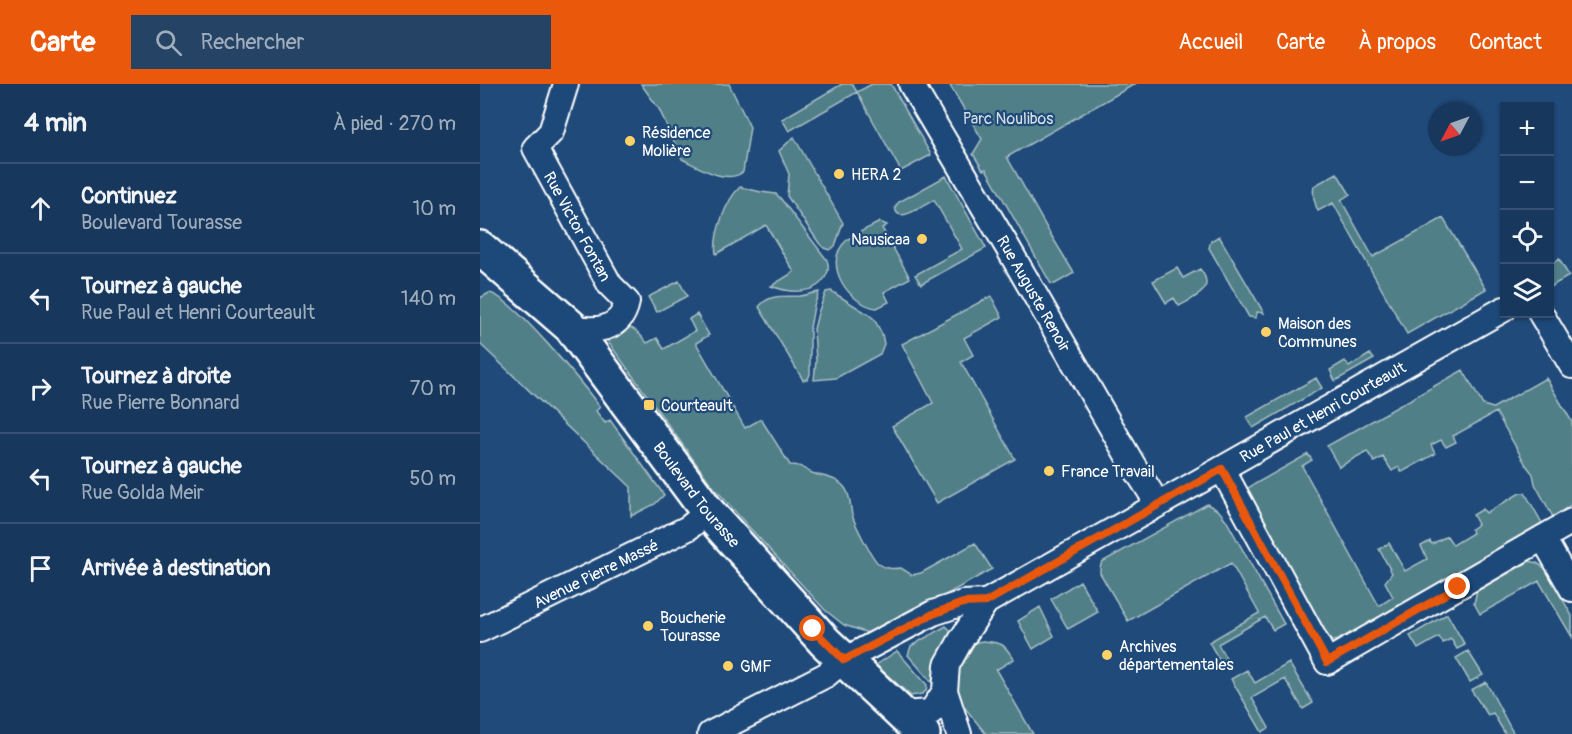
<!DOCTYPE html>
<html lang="fr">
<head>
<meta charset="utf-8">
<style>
	body { margin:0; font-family:Pangolin,sans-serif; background:#244365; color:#f1f3f6 }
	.controls { position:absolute; right:18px; top:18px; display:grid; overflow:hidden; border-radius:0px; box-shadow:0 2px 4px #0004 }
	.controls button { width:54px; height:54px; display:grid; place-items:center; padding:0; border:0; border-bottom:2px solid #365272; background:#17385c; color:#f1f3f6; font:30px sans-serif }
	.compass { position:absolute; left:948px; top:18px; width:54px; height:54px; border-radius:50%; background:#17385c; box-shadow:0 2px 4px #0004; rotate:229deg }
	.stop { position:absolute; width:18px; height:18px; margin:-14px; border:4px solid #ea580c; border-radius:50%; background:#fff }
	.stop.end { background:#ea580c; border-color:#fff; box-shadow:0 2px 6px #0008 }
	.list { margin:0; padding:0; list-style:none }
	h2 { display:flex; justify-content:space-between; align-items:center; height:78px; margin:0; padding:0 24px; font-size:26px }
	h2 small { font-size:20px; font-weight:400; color:#9eacbb }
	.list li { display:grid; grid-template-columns:39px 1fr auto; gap:18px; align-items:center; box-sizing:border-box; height:90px; padding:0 24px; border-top:2px solid #365272 }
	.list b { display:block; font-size:22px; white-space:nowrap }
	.list p { margin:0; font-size:20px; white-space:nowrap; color:#9eacbb }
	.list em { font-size:20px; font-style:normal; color:#9eacbb }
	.icon { flex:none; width:33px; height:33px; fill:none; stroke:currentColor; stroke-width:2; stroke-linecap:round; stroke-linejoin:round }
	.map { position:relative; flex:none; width:1092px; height:650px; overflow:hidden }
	header { display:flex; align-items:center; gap:36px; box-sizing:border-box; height:84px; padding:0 30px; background:#ea580c; color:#fff }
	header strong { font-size:28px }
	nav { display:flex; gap:33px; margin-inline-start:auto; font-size:21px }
	.search { width:420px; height:54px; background:#244365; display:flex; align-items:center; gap:15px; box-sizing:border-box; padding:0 21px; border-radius:0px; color:#9eacbb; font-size:22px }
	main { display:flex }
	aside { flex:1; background:#17385c }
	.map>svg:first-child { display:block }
	.green { fill:#517f88; stroke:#a8bfc4; stroke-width:1.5 }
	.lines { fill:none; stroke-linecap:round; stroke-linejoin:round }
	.street-casing { stroke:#fff; stroke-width:28 }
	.secondary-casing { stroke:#fff; stroke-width:38 }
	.street { stroke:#1f4a7a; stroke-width:24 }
	.secondary { stroke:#1f4a7a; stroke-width:33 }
	.route { stroke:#ea580c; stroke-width:8 }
	.poi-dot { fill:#ffd166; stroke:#1f4a7a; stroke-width:2 }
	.labels { text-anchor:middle; stroke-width:4.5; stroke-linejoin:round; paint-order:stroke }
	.park-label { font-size:16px; fill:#d4dfe1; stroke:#1f4a7a }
	.poi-label { font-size:16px; fill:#fff; stroke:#1f4a7a; text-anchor:start }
	.street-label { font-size:16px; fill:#fff; stroke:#1f4a7a }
</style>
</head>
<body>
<header>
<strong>Carte</strong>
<div class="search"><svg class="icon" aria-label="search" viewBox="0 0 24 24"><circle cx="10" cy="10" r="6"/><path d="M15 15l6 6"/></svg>Rechercher</div>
<nav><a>Accueil</a><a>Carte</a><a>À propos</a><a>Contact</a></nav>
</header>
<main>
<aside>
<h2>4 min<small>À pied · 270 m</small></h2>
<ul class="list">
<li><svg class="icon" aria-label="ahead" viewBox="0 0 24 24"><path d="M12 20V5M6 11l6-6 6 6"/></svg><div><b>Continuez</b><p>Boulevard Tourasse</p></div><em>10 m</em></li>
<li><svg class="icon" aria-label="left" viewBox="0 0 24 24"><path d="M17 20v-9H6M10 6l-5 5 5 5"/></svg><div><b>Tournez à gauche</b><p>Rue Paul et Henri Courteault</p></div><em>140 m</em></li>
<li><svg class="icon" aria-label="right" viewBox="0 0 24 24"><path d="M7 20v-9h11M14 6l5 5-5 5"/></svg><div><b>Tournez à droite</b><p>Rue Pierre Bonnard</p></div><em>70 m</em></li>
<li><svg class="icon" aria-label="left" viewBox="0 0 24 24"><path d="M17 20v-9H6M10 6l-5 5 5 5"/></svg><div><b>Tournez à gauche</b><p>Rue Golda Meir</p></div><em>50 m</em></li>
<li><svg class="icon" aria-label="arrive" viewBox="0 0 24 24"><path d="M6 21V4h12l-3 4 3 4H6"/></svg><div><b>Arrivée à destination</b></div></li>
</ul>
</aside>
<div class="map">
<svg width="1092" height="650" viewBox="0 0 1092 650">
	<rect width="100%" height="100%" fill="#1f4a7a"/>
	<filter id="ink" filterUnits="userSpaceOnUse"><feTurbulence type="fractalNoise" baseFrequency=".0167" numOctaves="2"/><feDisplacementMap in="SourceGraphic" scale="12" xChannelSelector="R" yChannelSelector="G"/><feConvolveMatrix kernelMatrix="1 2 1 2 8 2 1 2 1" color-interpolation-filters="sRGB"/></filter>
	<g filter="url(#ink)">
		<!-- green -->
		<path class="green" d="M161,0H249L270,43L263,88C246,101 219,83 202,75L179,25Z
			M362,0H372L377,8L392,0H411L451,71L421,87L377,8L309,47L302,35Z
			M469,0H655L527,73L568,146L594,189L575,200H571L506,85L503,86L493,70L502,55Z
			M314,53L363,139L355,162L349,166L344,164L339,159L307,112L309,90L299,67Z
			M857,89L870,110L861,116L893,173L963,134L1006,205L927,250L853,119L838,127C834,118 832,111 834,102Z
			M466,92L506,164L441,200L435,191L482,165L454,116C447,119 420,139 416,127C414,123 416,121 419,118Z
			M260,103L281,108L296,110L301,115L347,176C349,182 349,185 347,190C337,212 309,209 291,202L314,188L286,141L236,170C233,151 246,116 260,103Z
			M400,138L407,141L402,144L430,194L404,208L409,218L397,224C369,221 341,180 366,157C373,150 391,143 400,138Z
			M739,152L784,229L777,228L776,234L769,233L729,164L731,157Z
			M1079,175L1089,192L1070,203V181Z
			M697,184L703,194L720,185C737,206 715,213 699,222L694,214L686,219L673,197Z
			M199,197L207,212L177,228L168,213Z
			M351,207L388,230L394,235L402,250L404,260L400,270L356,294L334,296L336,277L334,245L338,229L346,208Z
			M339,208L334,222L330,244V290L328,295L323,296L279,223C289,209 305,213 320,212C326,211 333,209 339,208Z
			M9,209C31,211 104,302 120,323L116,327L125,339L130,336L184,411L175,420L151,432V403L0,260V214Z
			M511,212L522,233L484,254L493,271L481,278L535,375L457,419L412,342L453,319L422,260Z
			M217,230L229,251L216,259L265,344L281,335L310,381C323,381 322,385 332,389C343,393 357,393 365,404C371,412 370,422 372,431C375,440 392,475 399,480C406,485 412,485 421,484L432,491L441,489L495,459L512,485L394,551L364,541L345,526L267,441L231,400L126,255C147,238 151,239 167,259L177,254L184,265L215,247L209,235Z
			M890,270L894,275L855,297L850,286L865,277L869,283Z
			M983,286L1003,321L1013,324L1066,294L1092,338V420L1073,433L1055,400L1053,390L1046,381L1016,328L973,352L976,358L966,363L961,356L951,361L955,370L922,388L918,383L912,387L903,373L894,378L887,367L859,383L847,362Z
			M836,294L842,304L773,344L767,333Z
			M828,370L832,376L822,382L899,522L913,513L905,498L912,489L899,465L909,459L925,487L947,475L941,462L950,457L952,460L967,452L973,461L993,449L991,445L998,440L993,431L1003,425L1006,429L1040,409H1045L1062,439L859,556L853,557L846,555L766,405Z
			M727,420L739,427L746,436L804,540L793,546L785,533L738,560L748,578L742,581L729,558L779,529L751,479L648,537L620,489V483L622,478Z
			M1050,477L1057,479L1065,484L1092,532V553L1059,497L1000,530L994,519L997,507Z
			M600,497L618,528L588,545L571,515Z
			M560,523L574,552L553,565L538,537Z
			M967,530L985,561L977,565L971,555L963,559L959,553L938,565L930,552Z
			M466,542L473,549L457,597L453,600L428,571L431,562Z
			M503,557C523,559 523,559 534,575L516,586L553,650H506L481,619L476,602L477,575L490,559Z
			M417,567L447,601L446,607L442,610L431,612L396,581Z
			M988,567L1003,591L990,598L976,574Z
			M809,579L833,619L823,625L805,595L772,614L789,644L782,648L751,595L767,586L775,599Z
			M1006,598L1031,645L1034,650H1026L1024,648L1013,629L1008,631L991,606Z"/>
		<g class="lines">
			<!-- street casing -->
			<g class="street-casing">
				<g id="street">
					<path id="s1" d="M86,0L71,48L55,64L130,201L147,218C141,247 115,248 91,243"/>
					<path id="s2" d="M431,0L528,164L653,381L678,420"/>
					<path d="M1061,230L1092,282"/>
					<path d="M742,385L847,578L1092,437"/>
					<path d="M1063,454L1092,505"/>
					<path id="s3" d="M0,546L208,444L228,428"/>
					<path d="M422,630L451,628L465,607"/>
					<path d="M230,650L346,591L364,576L453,529L483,519L506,518"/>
					<path id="s4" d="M479,650L465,607L467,581L481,556L506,518L1024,225"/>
				</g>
			</g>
			<!-- secondary casing -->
			<g class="secondary-casing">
				<g id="secondary">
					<path id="s5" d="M0,164L91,243L228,428L345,558L443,650"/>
				</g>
			</g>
			<!-- street -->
			<use href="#street" class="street"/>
			<!-- secondary -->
			<use href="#secondary" class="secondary"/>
		</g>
	</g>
	<g class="lines" filter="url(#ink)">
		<!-- route -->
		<path class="route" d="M333,545L364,576L453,530L483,519L506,518L742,385L847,578L978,503"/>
	</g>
	<!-- markers -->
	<g class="poi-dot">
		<circle cx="150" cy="57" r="6"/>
		<circle cx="359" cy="90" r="6"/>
		<circle cx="442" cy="155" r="6"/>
		<circle cx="786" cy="248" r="6"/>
		<rect x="163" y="315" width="12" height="12" rx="3"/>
		<circle cx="569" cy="387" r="6"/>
		<circle cx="168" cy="542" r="6"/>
		<circle cx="627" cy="571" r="6"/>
		<circle cx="248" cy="582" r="6"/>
	</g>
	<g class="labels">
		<!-- park labels -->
		<g class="park-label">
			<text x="528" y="40">Parc Noulibos</text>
		</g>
		<!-- poi labels -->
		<g class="poi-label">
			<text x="162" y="54">Résidence<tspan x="162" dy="18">Molière</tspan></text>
			<text x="371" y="96">HERA 2</text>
			<text x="430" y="161" text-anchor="end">Nausicaa</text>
			<text x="798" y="245">Maison des<tspan x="798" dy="18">Communes</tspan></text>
			<text x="181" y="327">Courteault</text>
			<text x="581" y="393">France Travail</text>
			<text x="180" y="539">Boucherie<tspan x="180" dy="18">Tourasse</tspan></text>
			<text x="639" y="568">Archives<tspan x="639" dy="18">départementales</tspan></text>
			<text x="260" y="588">GMF</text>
		</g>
		<!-- street labels -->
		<g class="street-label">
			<text dy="6" stroke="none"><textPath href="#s1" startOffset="162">Rue Victor Fontan</textPath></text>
			<text dy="6" stroke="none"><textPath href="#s2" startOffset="243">Rue Auguste Renoir</textPath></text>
			<text dy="6" stroke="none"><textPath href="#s4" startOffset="532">Rue Paul et Henri Courteault</textPath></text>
			<text dy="6" stroke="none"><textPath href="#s5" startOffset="330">Boulevard Tourasse</textPath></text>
			<text dy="6" stroke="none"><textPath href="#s3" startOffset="129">Avenue Pierre Massé</textPath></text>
		</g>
	</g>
</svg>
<div class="controls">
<button>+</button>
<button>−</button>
<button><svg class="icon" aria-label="locate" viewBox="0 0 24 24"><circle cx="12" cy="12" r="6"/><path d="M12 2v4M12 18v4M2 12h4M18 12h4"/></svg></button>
<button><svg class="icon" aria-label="layers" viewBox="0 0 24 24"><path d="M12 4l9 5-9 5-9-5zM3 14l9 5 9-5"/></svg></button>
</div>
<svg class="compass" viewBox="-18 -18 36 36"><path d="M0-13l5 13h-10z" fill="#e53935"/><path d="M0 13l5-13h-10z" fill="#9eacbb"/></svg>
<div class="stop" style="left:333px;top:545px"></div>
<div class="stop end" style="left:978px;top:503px"></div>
</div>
</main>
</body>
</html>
